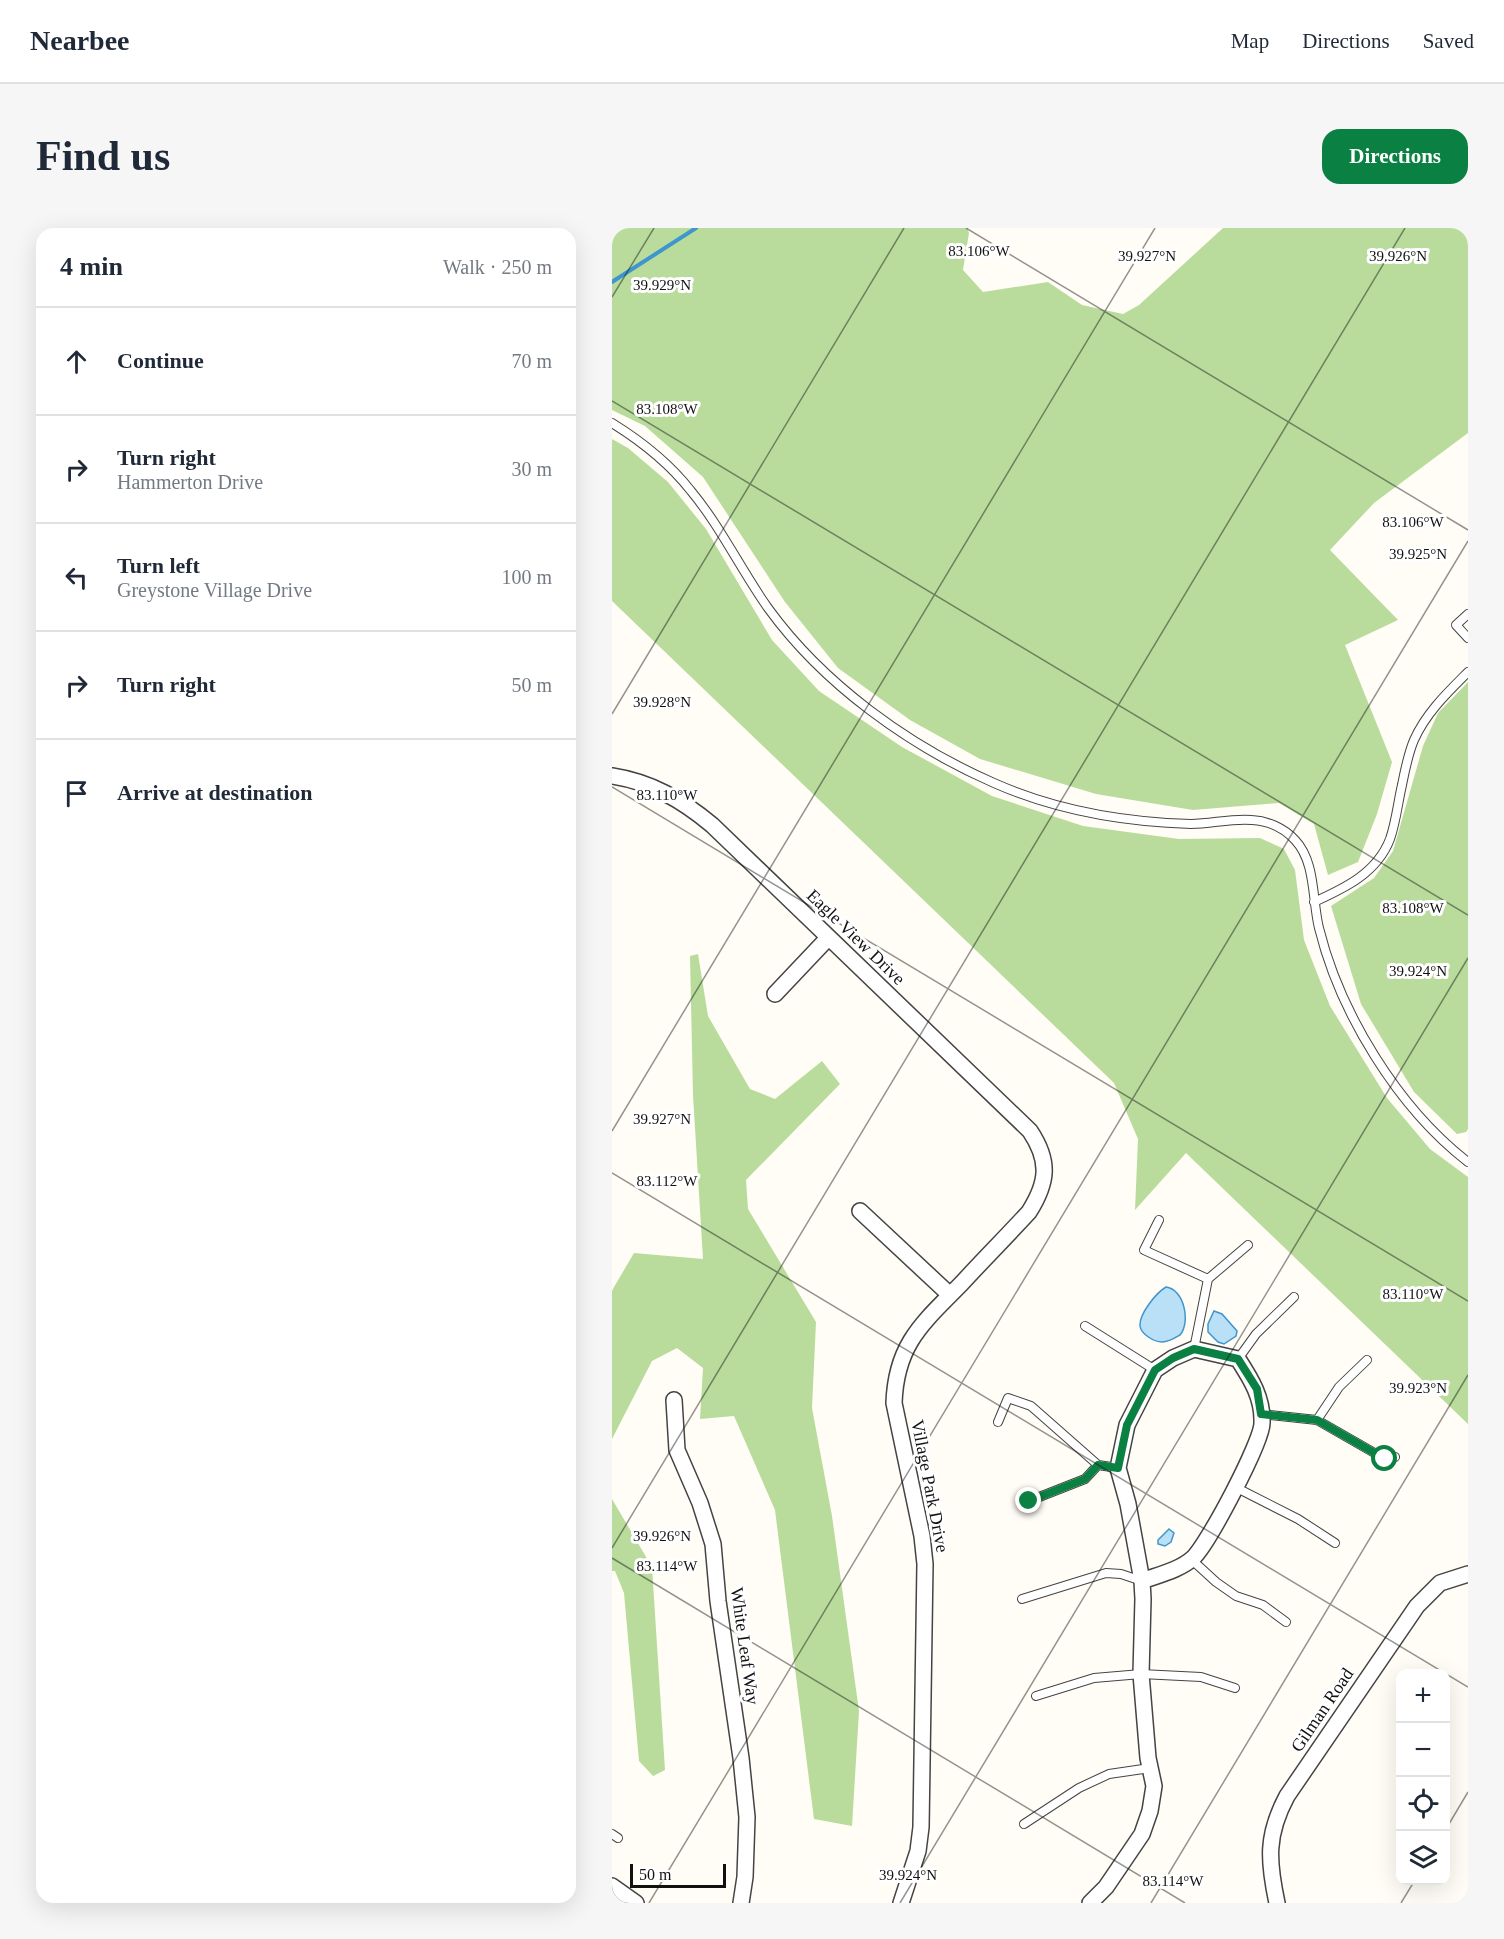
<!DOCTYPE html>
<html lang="en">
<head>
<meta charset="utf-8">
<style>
	body { margin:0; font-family:Georgia,serif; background:#f6f6f7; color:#1f2937 }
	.controls { position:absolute; right:18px; bottom:18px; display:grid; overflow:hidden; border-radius:12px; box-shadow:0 6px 24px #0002 }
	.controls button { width:54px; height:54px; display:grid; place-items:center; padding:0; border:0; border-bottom:2px solid #e0e1e3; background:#fff; color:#1f2937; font:30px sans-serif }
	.scale { position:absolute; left:18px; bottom:15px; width:96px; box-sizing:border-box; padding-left:6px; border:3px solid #111; border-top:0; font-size:16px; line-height:21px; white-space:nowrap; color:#111; -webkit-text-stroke:4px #fff; paint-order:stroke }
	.stop { position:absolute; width:18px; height:18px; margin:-14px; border:4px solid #0b8043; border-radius:50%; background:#fff }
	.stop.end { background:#0b8043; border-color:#fff; box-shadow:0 2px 6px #0008 }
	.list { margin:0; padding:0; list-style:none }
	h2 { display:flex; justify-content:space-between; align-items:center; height:78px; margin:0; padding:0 24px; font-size:26px }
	h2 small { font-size:20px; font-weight:400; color:#747a83 }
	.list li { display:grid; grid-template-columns:39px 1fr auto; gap:18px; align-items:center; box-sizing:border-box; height:108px; padding:0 24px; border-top:2px solid #e0e1e3 }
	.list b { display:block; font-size:22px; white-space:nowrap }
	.list p { margin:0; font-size:20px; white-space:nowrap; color:#747a83 }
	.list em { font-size:20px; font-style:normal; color:#747a83 }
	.icon { flex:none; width:33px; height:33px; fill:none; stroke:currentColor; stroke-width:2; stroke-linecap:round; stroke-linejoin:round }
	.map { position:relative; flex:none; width:856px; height:1675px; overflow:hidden; border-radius:18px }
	header { display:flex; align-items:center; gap:36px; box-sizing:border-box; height:84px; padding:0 30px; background:#fff; border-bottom:2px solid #e0e1e3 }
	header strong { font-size:28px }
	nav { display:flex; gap:33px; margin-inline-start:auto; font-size:21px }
	.intro { display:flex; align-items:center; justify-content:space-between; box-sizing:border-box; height:144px; padding:0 36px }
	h1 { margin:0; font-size:42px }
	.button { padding:15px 27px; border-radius:18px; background:#0b8043; color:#fff; font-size:21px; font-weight:700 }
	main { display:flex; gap:36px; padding:0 36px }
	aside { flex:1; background:#fff; border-radius:18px; box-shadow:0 6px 24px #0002 }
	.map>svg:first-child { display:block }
	.forest { fill:#b9dc9c }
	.water { fill:#b9e0f7; stroke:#3f96cf; stroke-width:1.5 }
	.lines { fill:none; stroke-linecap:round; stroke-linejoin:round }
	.stream { stroke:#3f96cf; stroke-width:4 }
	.service-casing { stroke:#444; stroke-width:10 }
	.minor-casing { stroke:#444; stroke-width:18 }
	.service { stroke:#fff; stroke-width:8 }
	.minor { stroke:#fff; stroke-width:15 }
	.route { stroke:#0b8043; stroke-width:8 }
	.ticks { fill:none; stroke:#111; stroke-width:1.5; stroke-opacity:0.45 }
	.labels { text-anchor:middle; stroke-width:6; stroke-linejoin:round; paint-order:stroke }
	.street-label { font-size:18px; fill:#111; stroke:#fff }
	.ticks-label { font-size:15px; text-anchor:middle; fill:#111; stroke:#fff; stroke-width:6; stroke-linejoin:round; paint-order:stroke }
</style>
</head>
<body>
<header>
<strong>Nearbee</strong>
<nav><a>Map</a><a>Directions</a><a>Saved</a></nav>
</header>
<div class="intro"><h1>Find us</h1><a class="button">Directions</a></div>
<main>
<aside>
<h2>4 min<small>Walk · 250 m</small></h2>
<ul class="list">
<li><svg class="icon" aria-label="ahead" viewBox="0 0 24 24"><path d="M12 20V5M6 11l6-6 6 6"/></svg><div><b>Continue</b></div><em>70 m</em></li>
<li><svg class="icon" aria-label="right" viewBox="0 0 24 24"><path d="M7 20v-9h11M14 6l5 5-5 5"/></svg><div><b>Turn right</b><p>Hammerton Drive</p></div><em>30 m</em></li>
<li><svg class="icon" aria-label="left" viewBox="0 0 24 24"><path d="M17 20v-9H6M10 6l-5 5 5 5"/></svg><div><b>Turn left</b><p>Greystone Village Drive</p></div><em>100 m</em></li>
<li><svg class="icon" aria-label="right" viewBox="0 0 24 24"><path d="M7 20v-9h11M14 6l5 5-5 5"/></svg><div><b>Turn right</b></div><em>50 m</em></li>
<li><svg class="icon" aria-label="arrive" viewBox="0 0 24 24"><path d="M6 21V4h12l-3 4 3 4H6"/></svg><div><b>Arrive at destination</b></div></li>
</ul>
</aside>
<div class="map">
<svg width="856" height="1675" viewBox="0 0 856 1675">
	<rect width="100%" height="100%" fill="#fffdf5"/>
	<!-- forest -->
	<path class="forest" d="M0,0H355L357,5L351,42L371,64L436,54L470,77L511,86L527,77L611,0H856V205L762,275L718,322L786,392L733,417L780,534L765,586L746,634L716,647L702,596L667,575L581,582L484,566L368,531L298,492L226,440L173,374L91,249L33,198L0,182Z
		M0,211L16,220L56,254L94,301L160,412L207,463L290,519L380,568L471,598L567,611L648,610L672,621L683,642L692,712L718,778L775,870L818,921L856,949V1196L574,925L523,982L526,911L502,855L0,373Z
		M856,454V901L854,904L845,906L802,864L749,776L719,678L762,650L781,623L811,518L826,485Z
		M86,726L96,788L138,861L163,871L210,833L228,856L134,952L136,981L204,1094L200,1180L220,1288L247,1483L240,1598L202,1591L163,1282L122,1188L88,1191L91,1140L65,1120L40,1133L0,1211V1063L2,1059L22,1025L91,1031L81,867L78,728Z
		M0,1271L40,1339L53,1542L41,1548L27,1533L12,1365L3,1343H0Z"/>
	<!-- water -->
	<path class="water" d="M554,1059C572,1061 579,1094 568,1107C563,1110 557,1114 550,1114C542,1114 529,1106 528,1098C527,1086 544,1065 554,1059Z
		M602,1083L610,1086L625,1103L624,1108L612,1116L606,1114L596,1104V1096Z
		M557,1301L562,1305L559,1314L553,1318L546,1316V1312Z"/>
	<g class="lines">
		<!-- stream -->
		<path class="stream" d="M0,54L84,0"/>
		<!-- service casing -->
		<g class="service-casing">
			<path id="service" d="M0,195C29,213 58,236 79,263C109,299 129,342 156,380C211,456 297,518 382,555C443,582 512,594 579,596C599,596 620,590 640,592C656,593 672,600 683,612C704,634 700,672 707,700C728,785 786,880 856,934
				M856,386L844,397L856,410
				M702,674C733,660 765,645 778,611C784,594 786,574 790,557C793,542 796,526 802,512C814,485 835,465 856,444
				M547,992L532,1022L596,1051
				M473,1098L543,1142
				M582,1121L596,1051L636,1017
				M626,1131L644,1106L682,1069
				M649,1186L705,1192L773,1231L783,1229
				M705,1192L727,1159L755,1132
				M386,1194L396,1170L419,1178L486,1237L506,1240
				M623,1259L686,1291L723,1315
				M417,1273L473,1251L486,1237
				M580,1332L604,1354L624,1368L651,1377L674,1394
				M410,1371L494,1345L509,1346L530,1353
				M424,1468L482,1450L529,1446L589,1449L623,1460
				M412,1596L467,1560L497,1546L538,1540
				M0,1606L6,1610"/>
		</g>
		<!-- minor casing -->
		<g class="minor-casing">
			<path id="minor" d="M0,548C39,554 70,572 100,597L418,903C438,933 436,954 417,984C395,1008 372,1031 350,1055C312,1094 284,1115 282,1175L310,1308L313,1336L309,1599L306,1623L289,1675
				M163,766L216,710
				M248,983L338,1067
				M62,1172L65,1222L88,1275L101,1316L106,1373L129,1530L135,1589L133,1649L129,1675
				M0,1658L24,1675
				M478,1675L494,1659L530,1606L538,1583L542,1558L536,1530L529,1446L531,1371L530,1353L516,1276L506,1240L515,1197L543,1142L561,1130L582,1121L626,1131C639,1151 651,1170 650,1195C650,1214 596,1316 581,1330C568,1342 546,1347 530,1353
				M665,1675C656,1633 654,1607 675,1568L805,1378L828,1355L856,1346"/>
		</g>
		<!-- service -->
		<use href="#service" class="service"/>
		<!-- minor -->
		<use href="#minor" class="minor"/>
	</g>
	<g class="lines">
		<!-- route -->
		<path class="route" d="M417,1273L473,1251L486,1237L506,1240L515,1197L543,1142L561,1130L582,1121L626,1131L645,1161L649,1186L705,1192L773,1231"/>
	</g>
	<!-- ticks -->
	<path class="ticks" d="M354,0L856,302M0,69L42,0M0,173L856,687M0,486L292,0M0,559L856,1073M0,903L543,0M0,945L856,1459M0,1320L793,0M0,1330L573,1675M834,1601L856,1564M37,1675L856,313M288,1675L856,730M539,1675L856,1147M789,1675L803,1652"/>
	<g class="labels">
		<!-- street labels -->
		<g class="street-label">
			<text transform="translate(244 709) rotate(44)" y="6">Eagle View Drive</text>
			<text transform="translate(318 1258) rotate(79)" y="6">Village Park Drive</text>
			<text transform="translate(133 1418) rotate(82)" y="6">White Leaf Way</text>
			<text transform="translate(710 1482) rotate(-56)" y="6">Gilman Road</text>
		</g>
	</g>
	<g class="ticks-label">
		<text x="367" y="28">83.106°W</text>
		<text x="786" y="33">39.926°N</text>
		<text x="535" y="33">39.927°N</text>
		<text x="50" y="62">39.929°N</text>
		<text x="55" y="186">83.108°W</text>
		<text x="801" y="299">83.106°W</text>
		<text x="806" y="331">39.925°N</text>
		<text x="50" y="479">39.928°N</text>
		<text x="55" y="572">83.110°W</text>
		<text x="801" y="685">83.108°W</text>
		<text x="806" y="748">39.924°N</text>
		<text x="50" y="896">39.927°N</text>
		<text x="55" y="958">83.112°W</text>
		<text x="801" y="1071">83.110°W</text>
		<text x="806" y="1165">39.923°N</text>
		<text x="50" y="1313">39.926°N</text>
		<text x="55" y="1343">83.114°W</text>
		<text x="296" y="1652">39.924°N</text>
		<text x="561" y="1658">83.114°W</text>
	</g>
</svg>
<div class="controls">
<button>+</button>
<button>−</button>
<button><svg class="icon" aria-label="locate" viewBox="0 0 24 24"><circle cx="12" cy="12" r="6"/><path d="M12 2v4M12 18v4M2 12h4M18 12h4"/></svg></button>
<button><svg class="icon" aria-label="layers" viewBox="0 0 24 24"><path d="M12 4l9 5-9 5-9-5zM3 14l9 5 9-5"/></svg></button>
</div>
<div class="scale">50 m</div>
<div class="stop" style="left:773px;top:1231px"></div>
<div class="stop end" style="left:417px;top:1273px"></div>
</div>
</main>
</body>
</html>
